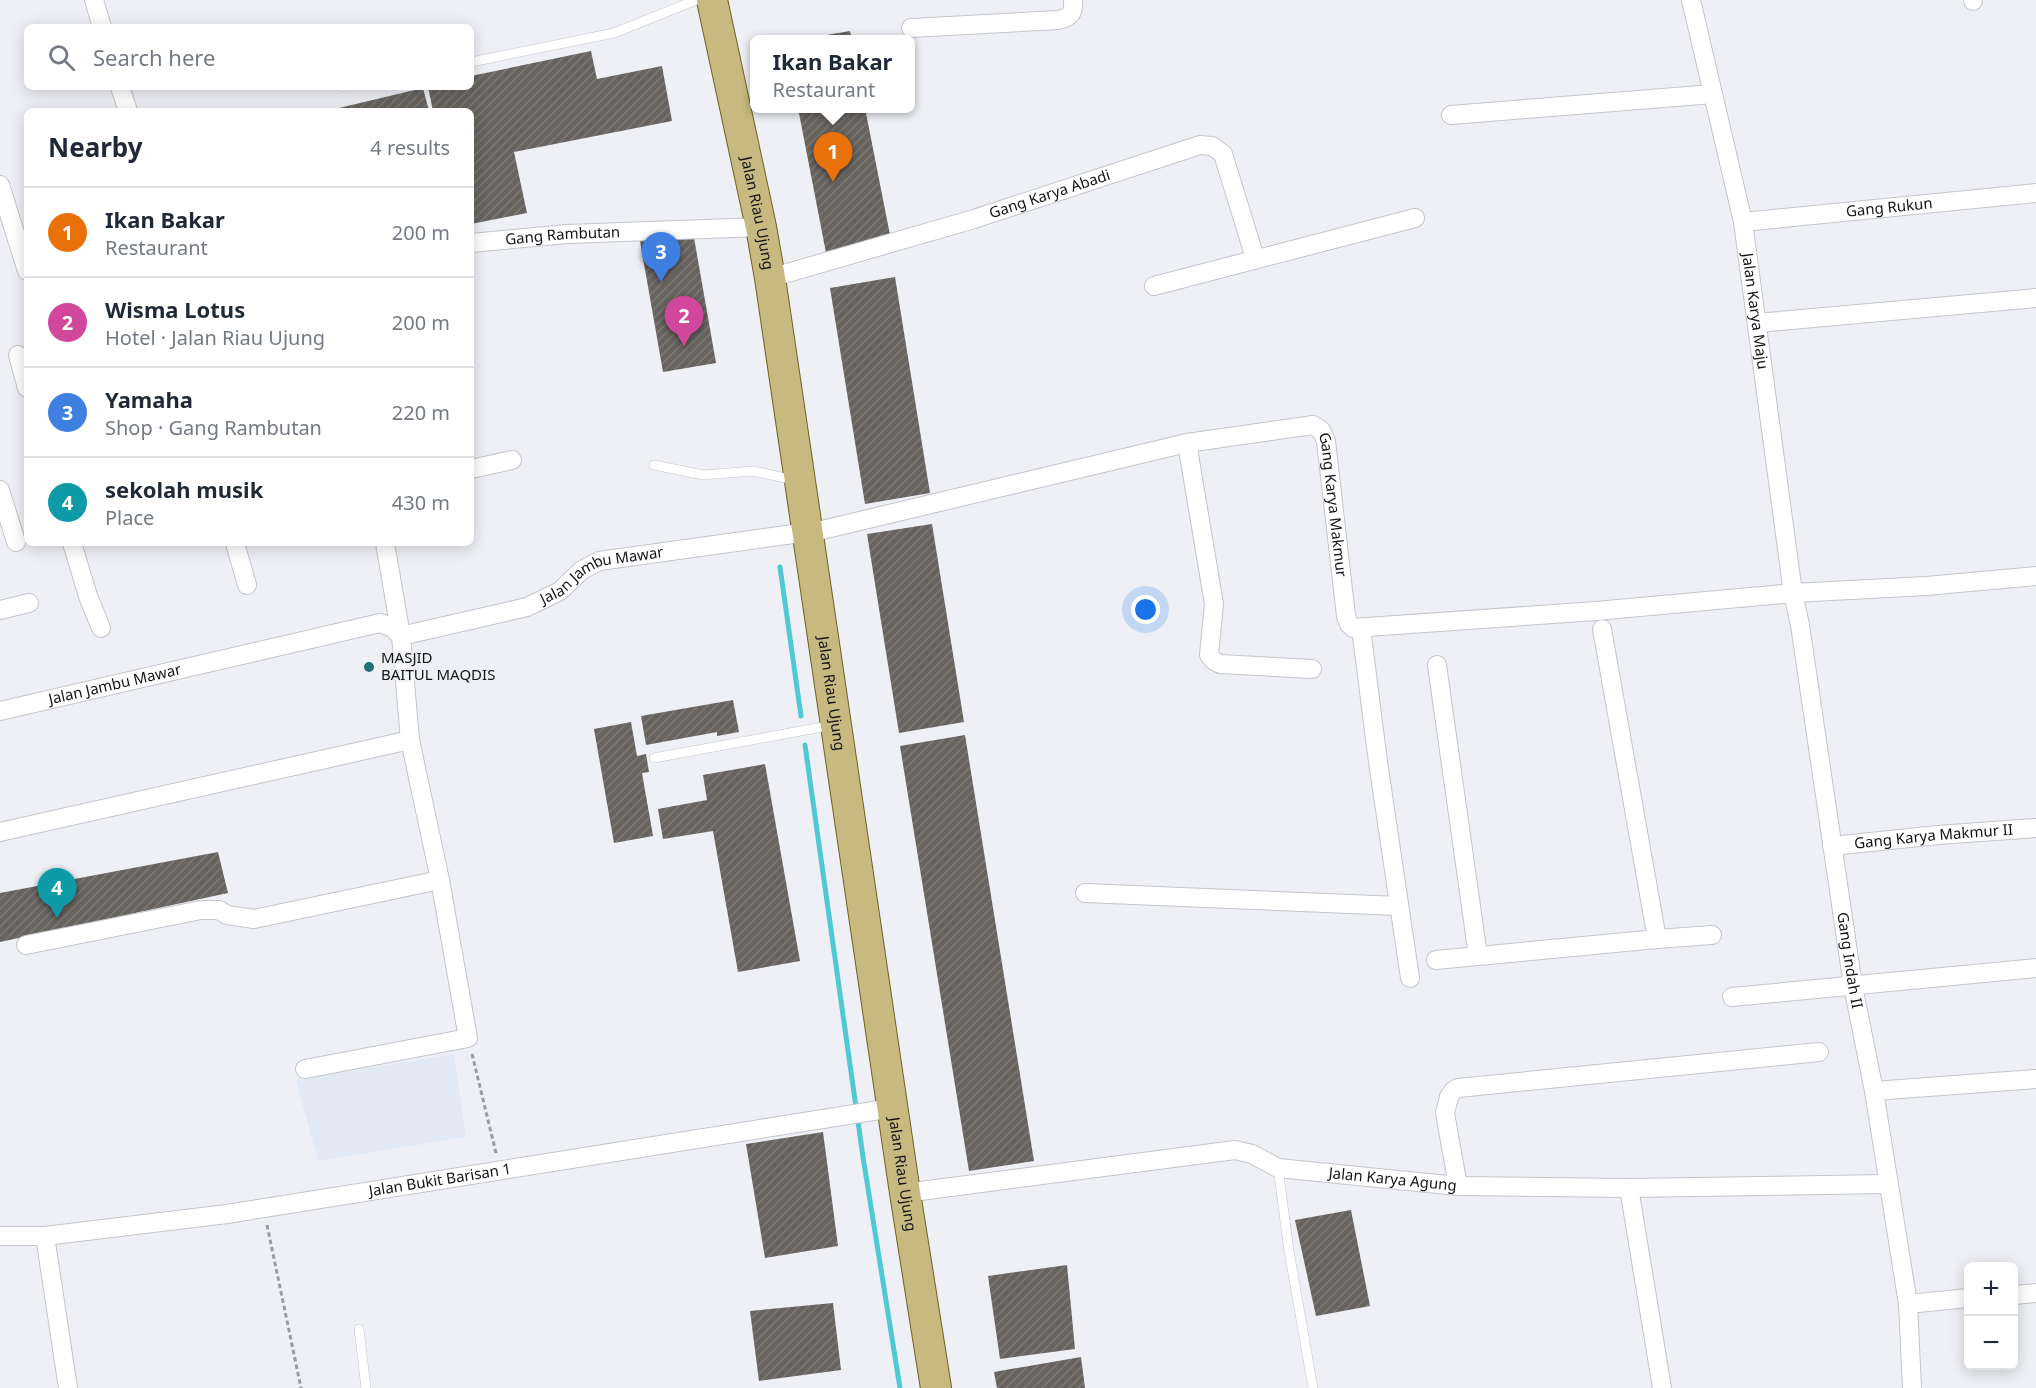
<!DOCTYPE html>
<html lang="en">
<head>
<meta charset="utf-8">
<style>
	body { margin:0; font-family:"Noto Sans",sans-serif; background:#f2f2f3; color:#1f2937 }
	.controls { position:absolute; right:18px; bottom:18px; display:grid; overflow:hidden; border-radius:9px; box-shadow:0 3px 15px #0003 }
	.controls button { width:54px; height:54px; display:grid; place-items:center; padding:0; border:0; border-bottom:2px solid #e0e1e3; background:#fff; color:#1f2937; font:30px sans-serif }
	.you { position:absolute; left:1146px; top:610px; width:21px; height:21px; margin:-15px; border:4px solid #fff; border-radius:50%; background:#1a73e8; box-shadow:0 0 0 9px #1a73e833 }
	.badge { display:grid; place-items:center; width:39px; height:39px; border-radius:50%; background:#256f76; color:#fff; font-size:20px; font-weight:700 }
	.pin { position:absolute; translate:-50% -50px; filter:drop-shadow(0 2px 3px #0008) }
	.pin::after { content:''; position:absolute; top:32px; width:21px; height:18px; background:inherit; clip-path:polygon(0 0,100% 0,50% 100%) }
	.popup { position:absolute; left:750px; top:35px; width:165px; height:78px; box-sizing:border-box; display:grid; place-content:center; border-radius:9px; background:#fff; filter:drop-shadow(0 2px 4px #0005); font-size:20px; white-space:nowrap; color:#747a83 }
	.popup b { font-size:22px; color:#1f2937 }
	.popup::after { content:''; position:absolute; left:50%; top:100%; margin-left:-12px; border:12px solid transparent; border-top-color:#fff }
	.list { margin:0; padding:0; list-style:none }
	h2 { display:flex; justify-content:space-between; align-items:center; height:78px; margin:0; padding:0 24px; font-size:26px }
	h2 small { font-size:20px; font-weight:400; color:#747a83 }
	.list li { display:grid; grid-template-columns:39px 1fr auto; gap:18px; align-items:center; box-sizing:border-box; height:90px; padding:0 24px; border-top:2px solid #e0e1e3 }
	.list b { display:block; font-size:22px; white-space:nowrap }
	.list p { margin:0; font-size:20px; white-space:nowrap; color:#747a83 }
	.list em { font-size:20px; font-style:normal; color:#747a83 }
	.icon { flex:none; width:33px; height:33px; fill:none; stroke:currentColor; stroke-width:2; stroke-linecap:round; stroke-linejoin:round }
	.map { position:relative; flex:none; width:2036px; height:1388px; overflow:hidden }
	.search { position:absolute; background:#fff; box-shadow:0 3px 15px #0003; left:24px; top:24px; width:450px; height:66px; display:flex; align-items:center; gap:15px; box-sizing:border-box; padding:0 21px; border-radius:9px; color:#747a83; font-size:22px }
	.panel { position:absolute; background:#fff; box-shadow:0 3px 15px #0003; left:24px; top:108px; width:450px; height:438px; border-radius:9px }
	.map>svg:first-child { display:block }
	.built { fill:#e3e8f5 }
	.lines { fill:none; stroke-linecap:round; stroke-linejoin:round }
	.stream { stroke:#51c9d5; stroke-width:5 }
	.building { fill:url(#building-hatch) }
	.service-casing { stroke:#c3c5ca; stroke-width:10 }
	.minor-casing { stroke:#c3c5ca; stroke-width:20 }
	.primary-casing { stroke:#716024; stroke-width:32 }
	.path { stroke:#9a9b9f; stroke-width:3; stroke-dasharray:4.5 3; stroke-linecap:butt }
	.service { stroke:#fff; stroke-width:9 }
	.minor { stroke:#fff; stroke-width:18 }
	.primary { stroke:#c8b980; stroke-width:30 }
	.poi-dot { fill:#256f76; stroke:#eef0f5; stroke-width:2 }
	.labels { text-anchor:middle; stroke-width:4.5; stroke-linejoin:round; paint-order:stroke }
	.street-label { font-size:15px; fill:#121315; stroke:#eef0f5 }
	.poi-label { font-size:15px; fill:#121315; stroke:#eef0f5; text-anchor:start }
</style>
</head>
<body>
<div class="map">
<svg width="2036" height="1388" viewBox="0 0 2036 1388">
	<defs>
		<pattern id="building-hatch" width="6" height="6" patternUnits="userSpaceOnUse" patternTransform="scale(1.5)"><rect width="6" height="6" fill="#67635f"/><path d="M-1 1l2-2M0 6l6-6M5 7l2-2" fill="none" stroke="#7b7876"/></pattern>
	</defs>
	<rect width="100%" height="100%" fill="#eef0f5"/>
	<!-- built -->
	<path class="built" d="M454,1054L466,1137L318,1161L296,1080Z"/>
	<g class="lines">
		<!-- stream -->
		<path class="stream" d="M780,567L801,716
			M805,745L863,1157L900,1388"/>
	</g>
	<!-- building -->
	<path class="building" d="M850,31L852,39H809V38Z
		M591,51L597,79L662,66L672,121L514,152L527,213L471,224V111H433L428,87H471V76Z
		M423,88L429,111H339V108Z
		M798,108H865L892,245L827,258Z
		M693,232L716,363L663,372L640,241Z
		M895,277L930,493L865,504L830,288Z
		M932,524L964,722L899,733L867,534Z
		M733,700L739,732L717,736V732L646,745L641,716Z
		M631,722L637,756L646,754L649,772L642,773L653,836L614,843L594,729Z
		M965,735L1034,1161L969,1171L900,746Z
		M765,764L800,961L738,972L713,831L663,839L658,809L707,800L703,775Z
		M218,852L228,893L0,942V893Z
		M823,1132L838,1246L765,1258L746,1144Z
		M1351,1210L1370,1306L1316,1316L1295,1220Z
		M1067,1265L1075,1349L1000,1359L988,1276Z
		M833,1303L841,1370L759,1381L750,1311Z
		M1081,1357L1085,1388H997L994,1372Z"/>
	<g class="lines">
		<!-- service casing -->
		<g class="service-casing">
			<path id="service" d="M471,62L614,33L696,0
				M343,87H344
				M654,465L703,475L753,471L794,480
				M654,758L833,725
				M1278,1168L1289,1251L1313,1388
				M359,1329L366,1388"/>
		</g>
		<!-- minor casing -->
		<g class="minor-casing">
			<g id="minor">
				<path d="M94,0L102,27"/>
				<path id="s1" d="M1691,0L1743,222L1793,593L1800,625L1853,986L1874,1091L1908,1304L1912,1388"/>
				<path d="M1973,0V1"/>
				<path d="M911,28L1058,20C1071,17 1074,13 1073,0"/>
				<path d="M120,87L128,111"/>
				<path d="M1451,115L1713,94"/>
				<path d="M0,185L27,271"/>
				<path id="s2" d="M1743,222L2036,193"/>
				<path id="s3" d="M471,243L567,234L761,227"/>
				<path id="s4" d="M770,278L974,219L1200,145L1212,146L1223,154L1255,258"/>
				<path d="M1154,286L1415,218"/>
				<path d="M1757,323L2036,298"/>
				<path d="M18,355L27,388"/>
				<path d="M1187,443L1214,604L1209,655L1213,660L1220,664L1312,669"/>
				<path d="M471,469L512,460"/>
				<path d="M0,490L16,542"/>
				<path d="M72,543L88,596L101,628"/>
				<path d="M235,543L247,585"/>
				<path d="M0,610L29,603"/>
				<path d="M1361,628L1378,762L1410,978"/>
				<path d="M1437,665L1478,956"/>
				<path id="s5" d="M0,711L380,623L391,627L401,636L527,607L560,591L582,570L599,561L822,530L1187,443L1313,425L1321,430L1326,441L1346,616L1349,624L1353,628L1596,611L1793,593L1926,586L2036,576"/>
				<path d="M0,832L410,740"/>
				<path id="s6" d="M1832,846L1938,835L2036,828"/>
				<path d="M1085,893L1399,906"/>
				<path d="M1657,939L1712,935"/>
				<path d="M26,945L201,910H219L227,915L254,919L440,880"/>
				<path d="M1436,960L1657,939L1602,629"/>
				<path d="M1732,997L2036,968"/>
				<path d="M305,1069L468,1038L440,880L410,740L401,636L385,543"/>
				<path d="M1874,1091L2036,1079"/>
				<path d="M1458,1186L1445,1113L1449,1097L1453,1091L1458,1088L1819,1052"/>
				<path d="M1629,1188L1662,1388"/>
				<path id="s7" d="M905,1193L1235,1150L1252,1154L1278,1168L1458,1186L1629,1188L1887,1184"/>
				<path id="s8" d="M0,1236H45L227,1214L892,1108"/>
				<path d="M45,1236L68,1388"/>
				<path d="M2014,1295L2036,1293"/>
				<path d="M1908,1304L1968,1298"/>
			</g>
		</g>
		<!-- primary casing -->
		<g class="primary-casing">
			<g id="primary">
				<path id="s9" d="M712,0L761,227L770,278L905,1193L936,1388"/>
			</g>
		</g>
		<!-- path -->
		<path class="path" d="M472,1054L496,1153
			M267,1225L301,1388"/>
		<!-- service -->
		<use href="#service" class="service"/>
		<!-- minor -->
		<use href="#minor" class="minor"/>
		<!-- primary -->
		<use href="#primary" class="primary"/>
	</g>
	<!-- markers -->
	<circle class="poi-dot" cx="369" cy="667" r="6"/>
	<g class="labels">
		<!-- street labels -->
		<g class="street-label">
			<text dy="5" stroke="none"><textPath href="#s4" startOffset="292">Gang Karya Abadi</textPath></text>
			<text dy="5" stroke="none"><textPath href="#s2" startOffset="147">Gang Rukun</textPath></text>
			<text dy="5" stroke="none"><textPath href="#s9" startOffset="218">Jalan Riau Ujung</textPath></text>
			<text dy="5" stroke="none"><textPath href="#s3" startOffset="92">Gang Rambutan</textPath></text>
			<text dy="5" stroke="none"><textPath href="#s1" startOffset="318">Jalan Karya Maju</textPath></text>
			<text dy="5" stroke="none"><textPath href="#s5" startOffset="1444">Gang Karya Makmur</textPath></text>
			<text dy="5" stroke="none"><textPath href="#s5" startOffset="628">Jalan Jambu Mawar</textPath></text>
			<text dy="5" stroke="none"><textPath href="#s5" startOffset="118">Jalan Jambu Mawar</textPath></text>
			<text dy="5" stroke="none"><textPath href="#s9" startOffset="704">Jalan Riau Ujung</textPath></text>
			<text dy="5" stroke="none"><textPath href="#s6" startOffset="102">Gang Karya Makmur II</textPath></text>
			<text dy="5" stroke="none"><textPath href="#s1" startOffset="974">Gang Indah II</textPath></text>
			<text dy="5" stroke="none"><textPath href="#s9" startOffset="1190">Jalan Riau Ujung</textPath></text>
			<text dy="5" stroke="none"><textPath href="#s7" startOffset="495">Jalan Karya Agung</textPath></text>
			<text dy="5" stroke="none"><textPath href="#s8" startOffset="444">Jalan Bukit Barisan 1</textPath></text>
		</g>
		<!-- poi labels -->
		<g class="poi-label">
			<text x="381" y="663">MASJID<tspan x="381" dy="17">BAITUL MAQDIS</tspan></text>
		</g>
	</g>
</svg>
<div class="controls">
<button>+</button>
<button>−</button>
</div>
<div class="you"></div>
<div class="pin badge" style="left:833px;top:182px;background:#e8710a">1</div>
<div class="popup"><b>Ikan Bakar</b>Restaurant</div>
<div class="pin badge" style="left:684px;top:346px;background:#d1479c">2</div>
<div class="pin badge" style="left:661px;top:282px;background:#3f7fe0">3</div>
<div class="pin badge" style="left:57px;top:918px;background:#0f9aa8">4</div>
<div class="search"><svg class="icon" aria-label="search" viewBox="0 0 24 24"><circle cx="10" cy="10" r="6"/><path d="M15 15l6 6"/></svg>Search here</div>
<section class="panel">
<h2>Nearby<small>4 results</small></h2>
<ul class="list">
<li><span class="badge" style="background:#e8710a">1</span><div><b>Ikan Bakar</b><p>Restaurant</p></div><em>200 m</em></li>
<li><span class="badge" style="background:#d1479c">2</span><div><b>Wisma Lotus</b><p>Hotel · Jalan Riau Ujung</p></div><em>200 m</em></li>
<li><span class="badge" style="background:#3f7fe0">3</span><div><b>Yamaha</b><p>Shop · Gang Rambutan</p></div><em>220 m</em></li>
<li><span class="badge" style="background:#0f9aa8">4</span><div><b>sekolah musik</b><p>Place</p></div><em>430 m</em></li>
</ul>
</section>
</div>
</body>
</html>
